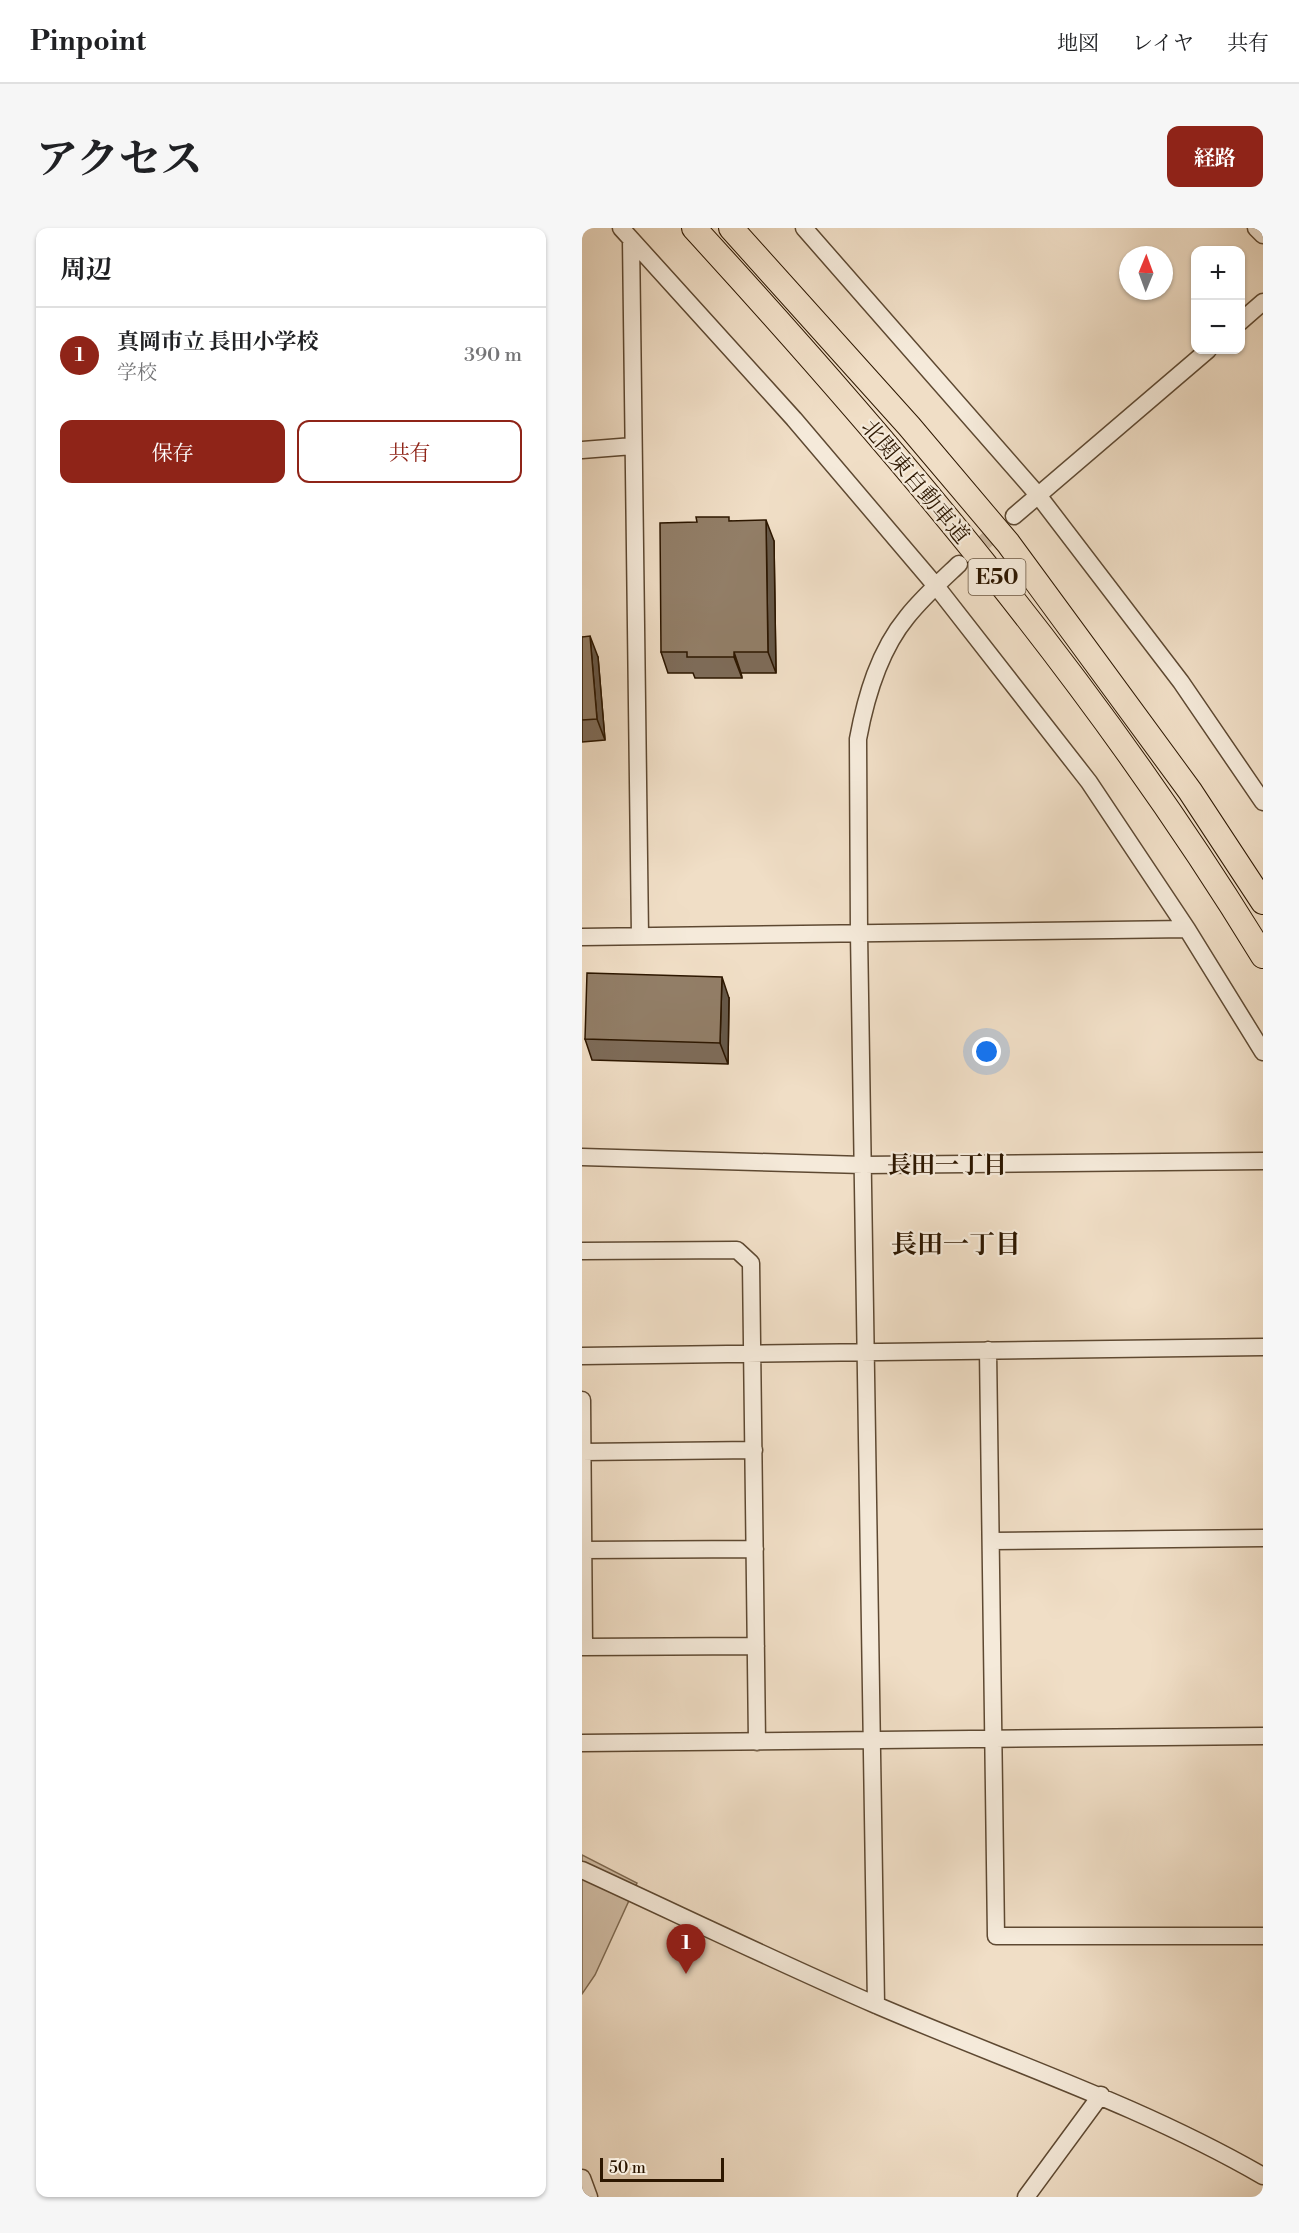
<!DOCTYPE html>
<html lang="ja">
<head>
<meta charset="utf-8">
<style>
	body { margin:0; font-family:"Libre Bodoni","Noto Serif JP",serif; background:#f6f6f6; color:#202124 }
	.controls { position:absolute; right:18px; top:18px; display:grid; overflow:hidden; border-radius:12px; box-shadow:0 2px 4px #0004 }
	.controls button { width:54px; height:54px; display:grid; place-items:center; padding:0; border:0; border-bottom:2px solid #e0e0e0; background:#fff; color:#202124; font:30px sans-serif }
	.compass { position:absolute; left:537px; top:18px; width:54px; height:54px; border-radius:50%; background:#fff; box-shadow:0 2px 4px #0004; rotate:1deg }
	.scale { position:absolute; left:18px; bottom:15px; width:124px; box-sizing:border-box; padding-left:6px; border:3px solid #2d1700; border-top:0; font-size:16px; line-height:21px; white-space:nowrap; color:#2d1700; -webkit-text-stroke:4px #f5eada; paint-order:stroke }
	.you { position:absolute; left:405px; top:824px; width:21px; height:21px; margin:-15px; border:4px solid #fff; border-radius:50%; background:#1a73e8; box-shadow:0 0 0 9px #1a73e833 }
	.badge { display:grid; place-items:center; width:39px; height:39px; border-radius:50%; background:#8f2418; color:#fff; font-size:20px; font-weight:700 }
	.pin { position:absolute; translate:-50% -50px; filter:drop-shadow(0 2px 3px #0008) }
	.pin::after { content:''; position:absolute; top:32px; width:21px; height:18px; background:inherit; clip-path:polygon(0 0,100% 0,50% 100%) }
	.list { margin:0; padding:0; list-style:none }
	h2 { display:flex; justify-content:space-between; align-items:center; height:78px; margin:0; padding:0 24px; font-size:26px }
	h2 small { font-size:20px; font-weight:400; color:#757577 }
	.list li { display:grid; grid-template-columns:39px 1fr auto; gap:18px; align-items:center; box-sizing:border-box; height:96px; padding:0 24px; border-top:2px solid #e0e0e0 }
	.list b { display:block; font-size:22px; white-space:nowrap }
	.list p { margin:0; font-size:20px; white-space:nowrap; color:#757577 }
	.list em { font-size:20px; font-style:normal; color:#757577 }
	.actions { display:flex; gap:12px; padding:18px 24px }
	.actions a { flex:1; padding:14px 0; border:2px solid #8f2418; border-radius:12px; text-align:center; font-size:21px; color:#8f2418 }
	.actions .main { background:#8f2418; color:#fff }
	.map { position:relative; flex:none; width:681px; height:1969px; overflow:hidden; border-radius:12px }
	header { display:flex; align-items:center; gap:36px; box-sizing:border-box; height:84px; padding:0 30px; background:#fff; border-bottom:2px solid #e0e0e0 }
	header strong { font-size:28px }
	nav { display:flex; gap:33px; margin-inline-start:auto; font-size:21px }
	.intro { display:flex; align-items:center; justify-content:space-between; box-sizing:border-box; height:144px; padding:0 36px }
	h1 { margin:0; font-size:42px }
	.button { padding:15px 27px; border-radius:12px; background:#8f2418; color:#fff; font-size:21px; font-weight:700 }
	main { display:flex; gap:36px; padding:0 36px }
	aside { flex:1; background:#fff; border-radius:12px; box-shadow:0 2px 4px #0004 }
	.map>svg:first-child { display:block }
	.green { fill:#cfbca4; stroke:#7e6a52; stroke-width:1.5 }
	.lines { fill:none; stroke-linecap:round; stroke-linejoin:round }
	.minor-tunnel { stroke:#c9b69e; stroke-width:16; stroke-dasharray:16 8; stroke-linecap:butt }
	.minor-casing { stroke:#5e4932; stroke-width:19 }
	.highway-casing { stroke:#2d1700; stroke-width:26 }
	.minor { stroke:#f5eada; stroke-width:16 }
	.highway { stroke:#f0dec6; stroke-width:24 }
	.wall { fill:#7e6c59; stroke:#2d1700; stroke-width:1.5 }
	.shaded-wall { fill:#665848; stroke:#2d1700; stroke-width:1.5 }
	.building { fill:#927e67; stroke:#2d1700; stroke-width:1.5 }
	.labels { text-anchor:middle; stroke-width:4.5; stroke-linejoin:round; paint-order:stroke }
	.shield { fill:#f5eada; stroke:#695641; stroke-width:1.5 }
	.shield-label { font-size:21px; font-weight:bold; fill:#2d1700 }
	.street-label { font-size:22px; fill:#2d1700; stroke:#f5eada }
	.neighbourhood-label { font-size:24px; font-weight:bold; fill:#2d1700; stroke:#f5eada }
	.quarter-label { font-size:26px; font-weight:bold; fill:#2d1700; stroke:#f5eada }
</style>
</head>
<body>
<header>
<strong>Pinpoint</strong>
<nav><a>地図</a><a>レイヤ</a><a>共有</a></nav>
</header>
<div class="intro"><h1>アクセス</h1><a class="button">経路</a></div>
<main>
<aside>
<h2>周辺<small></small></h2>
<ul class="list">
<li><span class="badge">1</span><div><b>真岡市立 長田小学校</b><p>学校</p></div><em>390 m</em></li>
</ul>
<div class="actions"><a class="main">保存</a><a>共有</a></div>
</aside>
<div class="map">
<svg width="681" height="1969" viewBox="0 0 681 1969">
	<rect width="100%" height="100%" fill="#f0dec6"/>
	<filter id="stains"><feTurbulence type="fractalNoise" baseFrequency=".00333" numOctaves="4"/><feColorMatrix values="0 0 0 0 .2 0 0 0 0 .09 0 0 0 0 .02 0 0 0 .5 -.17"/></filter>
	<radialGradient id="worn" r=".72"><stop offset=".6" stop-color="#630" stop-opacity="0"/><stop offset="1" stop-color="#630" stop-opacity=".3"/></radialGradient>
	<!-- green -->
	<path class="green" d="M0,1627L55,1655L13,1747L0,1766Z"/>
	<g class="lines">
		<!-- minor-tunnel -->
		<path class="minor-tunnel" d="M384,330L424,295"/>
		<!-- minor casing -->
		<g class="minor-casing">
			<path id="minor" d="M39,0L212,191L354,358L507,554L605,701L681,824
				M222,0L456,267L599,454L681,574
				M674,0L681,7
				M49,11L58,708
				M658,94L681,74
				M0,222L51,218
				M432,288L626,122
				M0,709L605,701
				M0,929L281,937L681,933
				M0,1023L155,1022L169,1035L175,1514
				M406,1122L414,1708H681
				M0,1128L681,1119
				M0,1172L2,1419
				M0,1224L172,1222
				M410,1313L681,1310
				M1,1322L173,1321
				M0,1419L174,1418
				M0,1515L681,1508
				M0,1642C98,1687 195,1734 294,1777C424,1833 558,1877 681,1948
				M294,1777L277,705L276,511C284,468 297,423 325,389C340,370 359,353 377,336
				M0,1950L7,1969
				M444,1969L519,1867"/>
		</g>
		<!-- highway casing -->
		<g class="highway-casing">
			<path id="highway" d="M112,0C320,227 520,464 681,728
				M149,0L327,198L426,315L608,563L681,674"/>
		</g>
		<!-- minor -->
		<use href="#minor" class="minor"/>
		<!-- highway -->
		<use href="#highway" class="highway"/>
	</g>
	<!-- wall -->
	<path class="wall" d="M149,293L192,313L194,445H159L160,450H113L111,445H86L79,424Z
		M0,409L16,429L23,512L0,514Z
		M147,770L146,836L10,832L3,811Z"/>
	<!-- shaded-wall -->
	<path class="shaded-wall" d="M184,292L192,313L194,445L186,424Z
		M8,408L16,429L23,512L15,491Z
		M152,424L159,445L160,450L152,429Z
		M140,749L147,770L146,836L138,815Z"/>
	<!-- building -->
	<path class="building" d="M114,289H147V293L184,292L186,424H152V429H105V424H79L78,295L115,294Z
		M8,408L15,491L0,492V409Z
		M5,745L140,749L138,815L3,811Z"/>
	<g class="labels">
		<!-- shield labels -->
		<rect class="shield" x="386.5" y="331" width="57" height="36" rx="4.5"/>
		<g class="shield-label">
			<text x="415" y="356">E50</text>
		</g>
		<!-- street labels -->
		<g class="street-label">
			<text transform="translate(334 253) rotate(50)" y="8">北関東自動車道</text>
		</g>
		<!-- neighbourhood labels -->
		<g class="neighbourhood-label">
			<text x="365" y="945">長田一丁目</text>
		</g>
		<!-- quarter labels -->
		<g class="quarter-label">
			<text x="374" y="1025">長田一丁目</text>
		</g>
	</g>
	<rect width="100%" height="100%" filter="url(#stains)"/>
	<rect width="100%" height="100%" fill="url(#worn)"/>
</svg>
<div class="controls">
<button>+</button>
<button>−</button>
</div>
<svg class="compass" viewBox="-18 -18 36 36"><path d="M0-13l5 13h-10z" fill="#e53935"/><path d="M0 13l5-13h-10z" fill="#757577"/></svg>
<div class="scale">50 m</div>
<div class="you"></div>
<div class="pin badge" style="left:104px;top:1746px">1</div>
</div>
</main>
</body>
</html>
